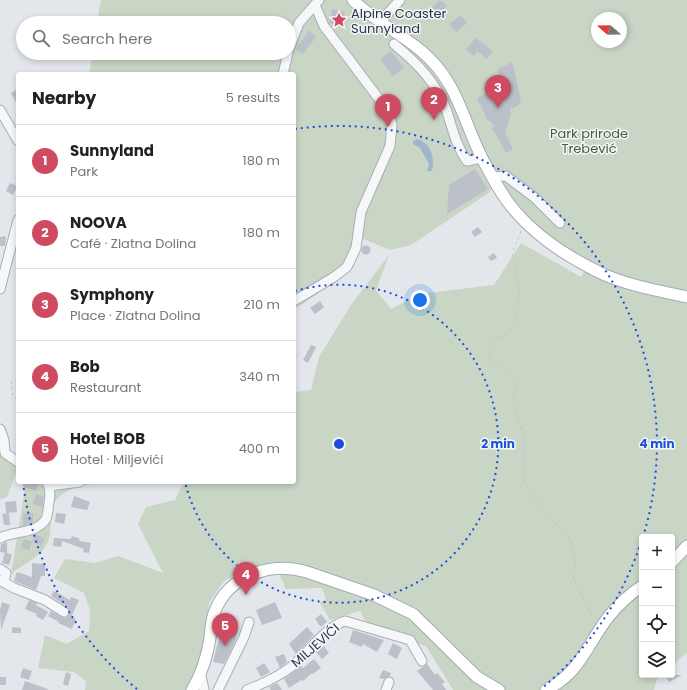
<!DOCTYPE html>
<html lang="en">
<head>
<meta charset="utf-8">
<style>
	body { margin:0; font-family:Poppins,sans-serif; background:#f2f2f2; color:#222 }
	.controls { position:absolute; right:12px; bottom:12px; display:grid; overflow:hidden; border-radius:4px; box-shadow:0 2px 6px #0003 }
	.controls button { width:36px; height:36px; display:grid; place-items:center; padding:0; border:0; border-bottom:1px solid #e0e0e0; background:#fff; color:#222; font:20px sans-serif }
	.compass { position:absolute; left:591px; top:12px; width:36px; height:36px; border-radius:50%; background:#fff; box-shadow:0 2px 6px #0003; rotate:290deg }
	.you { position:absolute; left:420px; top:300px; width:14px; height:14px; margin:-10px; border:3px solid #fff; border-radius:50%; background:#1a73e8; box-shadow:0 0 0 6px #1a73e833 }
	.badge { display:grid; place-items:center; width:26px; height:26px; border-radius:50%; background:#ce4b61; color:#fff; font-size:13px; font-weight:700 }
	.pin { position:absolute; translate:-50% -33px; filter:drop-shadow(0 1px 2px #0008) }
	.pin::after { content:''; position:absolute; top:21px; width:14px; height:12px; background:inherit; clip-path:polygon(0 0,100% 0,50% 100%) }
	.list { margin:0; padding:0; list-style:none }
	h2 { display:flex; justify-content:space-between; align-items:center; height:52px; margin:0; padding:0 16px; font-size:17px }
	h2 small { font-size:13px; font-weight:400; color:#767676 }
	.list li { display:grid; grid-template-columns:26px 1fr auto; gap:12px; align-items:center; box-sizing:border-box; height:72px; padding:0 16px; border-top:1px solid #e0e0e0 }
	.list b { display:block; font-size:15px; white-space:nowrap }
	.list p { margin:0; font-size:13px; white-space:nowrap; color:#767676 }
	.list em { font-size:13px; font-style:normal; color:#767676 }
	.icon { flex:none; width:22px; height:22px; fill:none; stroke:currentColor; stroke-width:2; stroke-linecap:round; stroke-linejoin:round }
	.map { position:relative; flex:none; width:687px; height:690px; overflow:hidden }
	.search { position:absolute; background:#fff; box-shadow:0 2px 6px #0003; left:16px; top:16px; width:280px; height:44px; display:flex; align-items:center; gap:10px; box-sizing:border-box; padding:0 14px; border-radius:22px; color:#767676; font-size:15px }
	.panel { position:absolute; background:#fff; box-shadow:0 2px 6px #0003; left:16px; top:72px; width:280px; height:412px; border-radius:4px }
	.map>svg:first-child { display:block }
	.green { fill:#c9d5c5; fill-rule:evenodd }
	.water { fill:#9fb5cb }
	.building { fill:#bbc0c9 }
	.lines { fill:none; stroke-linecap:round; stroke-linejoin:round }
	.minor-casing { stroke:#a8aeb6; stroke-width:11 }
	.major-casing { stroke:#a3abb7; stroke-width:13 }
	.path { stroke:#c1c4ca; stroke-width:1; stroke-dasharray:3 3; stroke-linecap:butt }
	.minor { stroke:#f6f7f9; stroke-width:9 }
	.major { stroke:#fff; stroke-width:11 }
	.ring { fill:none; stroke:#1d4ed8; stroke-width:2; stroke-dasharray:2 4 }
	.labels { text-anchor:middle; stroke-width:3; stroke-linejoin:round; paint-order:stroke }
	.poi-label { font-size:13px; fill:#2b3444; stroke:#f3f6f8; text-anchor:start }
	.park-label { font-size:13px; fill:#406038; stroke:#f3f6f8 }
	.street-label { font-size:13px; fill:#2b3444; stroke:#f3f6f8 }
	.centre { fill:#1d4ed8; stroke:#f3f6f8; stroke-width:2 }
	.ring-label { font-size:12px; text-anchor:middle; font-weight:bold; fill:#1d4ed8; stroke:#f3f6f8; stroke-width:3; stroke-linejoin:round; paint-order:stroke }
</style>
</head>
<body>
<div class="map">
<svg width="687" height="690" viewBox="0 0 687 690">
	<rect width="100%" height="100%" fill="#e3e7eb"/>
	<!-- green -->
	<path class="green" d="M101,0H687V653L672,665V537H642V675H658L654,690H453L426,646L369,628L360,611L330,620L320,603L326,599L322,588L286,589L274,562L250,568L224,581L209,603L205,642L201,658L186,690H85L86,681L74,672L38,668L45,635L67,644L89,631L90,610L84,593L54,578L65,559L95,563L118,556L163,573L138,524L146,507L175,500L184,482H294V392L311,390L319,357L351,305L389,255L376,290L391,309L420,294L494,285L521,243L581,277L587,266L514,208L475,148L479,165L492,187L490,192L411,245L390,250L361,238L343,275L303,304L294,308V74H89L93,53H289V23H97ZM597,18H621V42H597Z
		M0,453L18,467L7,497L0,499Z
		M26,482H102C83,485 54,489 51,514C50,525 52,537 45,547C37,560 22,564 11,574Z"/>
	<!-- water -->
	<path class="water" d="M417,139C431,143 435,157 432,171H427L429,164L420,148L413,144V141Z"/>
	<!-- building -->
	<path class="building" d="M440,0L447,6L438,14L432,7Z
		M332,9L345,12L342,27L329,23Z
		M461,15L467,23L456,32L449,24Z
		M309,31L316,37L303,54L296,49Z
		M475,38L493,51L487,59L477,51L474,56L466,50Z
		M391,51L404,68L393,76L380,59Z
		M512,62L521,100L518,106L510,109L511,114L505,133L513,149L506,153L492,128L495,126L487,119L477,98L486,93L484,88L494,82L492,78L499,74L497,70Z
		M18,89V106L11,93Z
		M475,169L488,189L447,214L449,185Z
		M10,183L17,186L13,195L6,191Z
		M478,227L482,232L475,237L471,232Z
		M6,236L5,246H0V237Z
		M361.5 250a4.5 4.5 0 1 1 9 0a4.5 4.5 0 1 1-9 0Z
		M494,253L497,258L491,261L488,257Z
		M320,301L324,307L315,314L310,308Z
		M311,345L316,347L308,363L303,360Z
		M24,482H39L36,491L23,487Z
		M36,494L44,497L42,507L33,504Z
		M74,496L90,502L87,510L71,507Z
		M16,501L17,512L6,513L5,502Z
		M9,513L10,525H4L2,514Z
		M23,513H33V522L23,526Z
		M56,513L66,514L64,524L55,522Z
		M35,534L45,539L41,546L32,542Z
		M72,536L80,539L79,541L91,543L89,553L83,552L84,549L62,541L61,547L53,546L54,538L71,539Z
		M24,539L32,542L29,550L21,548Z
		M7,542V553L0,552L1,544Z
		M5,552L12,555L9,565L2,563Z
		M32,563L45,564V576H41L36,590L14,581L17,572L32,577Z
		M54,591L70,600L71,597L79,600L71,617L76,619L72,629L58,623L59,622L48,616L51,611L63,618L67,617L70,613L68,607L51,596Z
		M29,600L37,603L36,605L48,612L43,620L36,616L37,614L25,609Z
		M2,602L10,605L1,630L0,610Z
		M275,602L282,618L262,625L256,610Z
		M321,614L327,622L321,627L315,619Z
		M222,626L238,630L235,642L224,664L213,662Z
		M12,627L21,628V633H12Z
		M307,627L314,635L296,654L289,644Z
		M353,630L384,640L377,652L363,644L362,647L349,642Z
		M393,643L402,648L397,659L388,654Z
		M324,646L329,653L322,659L316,652Z
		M284,654L287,662L280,668L275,657Z
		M314,659L321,668L313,674L312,673L303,681L301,680L289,688L284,679L301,666L303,668Z
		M264,663L270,672L261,677L256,668Z
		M427,664L435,675L437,673L445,682L442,684L446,690H433L417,671Z
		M23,668L32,671L29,680L20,677Z
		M383,670L391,673L390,676L384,679L379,678Z
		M66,672L71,674L68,686L63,684Z
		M665,675H682L669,682Z
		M0,677H6V685H0Z
		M25,681L48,689V690H22Z
		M277,683L282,690H271L269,687Z"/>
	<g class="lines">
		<!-- minor casing -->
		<g class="minor-casing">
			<path id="minor" d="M380,22L400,0
				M394,44C417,63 438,84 447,112C453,130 456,146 467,161L482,158
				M289,49L299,23L319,0
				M283,74L288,53
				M0,110L18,141
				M492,177L506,176L535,198L560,223
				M0,289L18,220
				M294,301L334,277L347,267L356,248L361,212L390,146L392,124L385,107L324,26L315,5
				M0,429L4,440L5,453L18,462
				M49,486L80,482
				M0,538C13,531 37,534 46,519C48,515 48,508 49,503C50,496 51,489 47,482
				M0,569L6,573L5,578L0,581
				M1,581L14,588L45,600L64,612
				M201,675L204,690
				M218,690L244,637L249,622
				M247,690C262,684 278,677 291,667C307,654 325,627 345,621L410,640L422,661
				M386,690L389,682"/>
		</g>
		<!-- major casing -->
		<g class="major-casing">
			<path id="major" d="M353,0C379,26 415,39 438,68C460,95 467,129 483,160C492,177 502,196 515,211C538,238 573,260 605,275C631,286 660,291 687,297
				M672,562L687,546
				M192,690C202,673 207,658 210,638C211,630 211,619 215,611C229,575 272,561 307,572L374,595L413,614L477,677L499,690
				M546,690C582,672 587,643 610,615C619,604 630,594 642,586"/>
		</g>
		<!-- path -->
		<path class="path" d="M521,231L512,254L520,290L516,317L509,332L504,337L494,339L488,347V355L492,364L510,371L515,380L516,388L513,400L525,443L523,479L541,509L570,538L576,563L573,575L577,587L594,620
			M18,381L11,382L13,397L18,399
			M12,569L42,548L46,531"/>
		<!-- minor -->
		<use href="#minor" class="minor"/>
		<!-- major -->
		<use href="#major" class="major"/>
	</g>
	<!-- distance rings -->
	<g class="ring">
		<path d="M295 291A159 159 0 1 1 185 482"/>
		<path d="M641 542A318 318 0 0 1 541 689M137 689A318 318 0 0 1 23 483M295 129A318 318 0 0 1 643 537"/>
	</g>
	<!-- icons -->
	<defs>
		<g id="sight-bare" transform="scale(1.2)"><path d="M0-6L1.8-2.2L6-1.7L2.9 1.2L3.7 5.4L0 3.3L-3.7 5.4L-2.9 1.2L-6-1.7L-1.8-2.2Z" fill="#ce4b61" stroke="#f3f6f8" stroke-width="2.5" paint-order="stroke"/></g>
	</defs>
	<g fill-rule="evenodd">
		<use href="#sight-bare" x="339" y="20"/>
	</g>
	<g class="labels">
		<!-- poi labels -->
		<g class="poi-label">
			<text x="351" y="18">Alpine Coaster<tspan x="351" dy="15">Sunnyland</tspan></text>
		</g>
		<!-- park labels -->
		<g class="park-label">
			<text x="589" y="138">Park prirode<tspan x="589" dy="15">Trebević</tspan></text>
		</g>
		<!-- street labels -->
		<g class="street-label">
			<text transform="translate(315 645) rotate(-41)" y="5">MILJEVIĆI</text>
		</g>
	</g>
	<circle cx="339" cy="444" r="6" class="centre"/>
	<g class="ring-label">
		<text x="498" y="448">2 min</text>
		<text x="657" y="448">4 min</text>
	</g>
</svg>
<div class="controls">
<button>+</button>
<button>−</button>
<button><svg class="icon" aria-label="locate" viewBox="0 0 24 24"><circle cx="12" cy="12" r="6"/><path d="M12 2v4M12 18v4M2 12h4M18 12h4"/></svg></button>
<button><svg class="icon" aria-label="layers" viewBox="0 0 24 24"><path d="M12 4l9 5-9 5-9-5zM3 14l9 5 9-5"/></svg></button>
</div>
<svg class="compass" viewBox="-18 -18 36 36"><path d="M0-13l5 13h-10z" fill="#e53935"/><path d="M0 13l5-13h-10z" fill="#767676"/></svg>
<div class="you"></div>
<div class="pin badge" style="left:388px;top:127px">1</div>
<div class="pin badge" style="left:434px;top:120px">2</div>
<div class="pin badge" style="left:498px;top:108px">3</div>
<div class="pin badge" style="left:246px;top:595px">4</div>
<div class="pin badge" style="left:225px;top:646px">5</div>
<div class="search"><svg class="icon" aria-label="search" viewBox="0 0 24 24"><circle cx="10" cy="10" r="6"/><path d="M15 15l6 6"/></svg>Search here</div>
<section class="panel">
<h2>Nearby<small>5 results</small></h2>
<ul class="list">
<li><span class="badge">1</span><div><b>Sunnyland</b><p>Park</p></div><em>180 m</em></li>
<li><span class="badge">2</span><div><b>NOOVA</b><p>Café · Zlatna Dolina</p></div><em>180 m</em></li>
<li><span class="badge">3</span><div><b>Symphony</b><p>Place · Zlatna Dolina</p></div><em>210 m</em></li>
<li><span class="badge">4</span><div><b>Bob</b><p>Restaurant</p></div><em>340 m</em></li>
<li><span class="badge">5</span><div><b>Hotel BOB</b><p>Hotel · Miljevići</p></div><em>400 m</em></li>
</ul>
</section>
</div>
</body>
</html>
